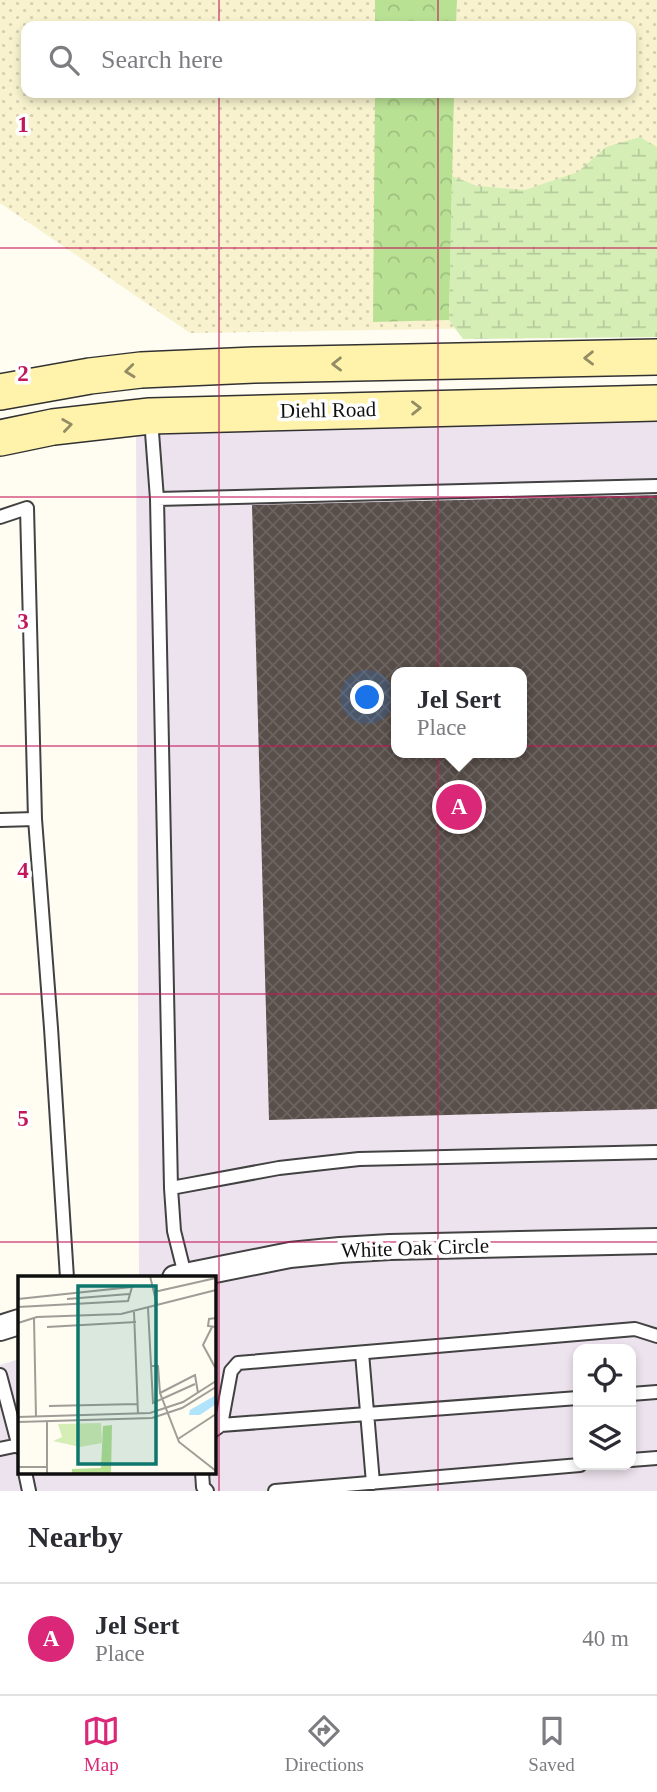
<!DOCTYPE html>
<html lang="en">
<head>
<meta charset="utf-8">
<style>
	body { margin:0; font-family:"Times New Roman",serif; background:#f7f7f7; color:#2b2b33 }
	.controls { position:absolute; right:21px; bottom:21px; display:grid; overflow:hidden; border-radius:14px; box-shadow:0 4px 10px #0003 }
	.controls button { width:63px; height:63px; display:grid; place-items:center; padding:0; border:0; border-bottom:2px solid #e1e1e2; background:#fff; color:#2b2b33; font:35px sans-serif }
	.you { position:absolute; left:368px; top:698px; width:24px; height:24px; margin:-18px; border:5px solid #fff; border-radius:50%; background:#1a73e8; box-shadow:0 0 0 10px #1a73e833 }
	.badge { display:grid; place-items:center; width:46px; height:46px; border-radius:50%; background:#db2777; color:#fff; font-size:23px; font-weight:700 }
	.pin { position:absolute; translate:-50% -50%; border:4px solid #fff; box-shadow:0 2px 7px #0006 }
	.popup { position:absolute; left:391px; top:667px; width:136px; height:91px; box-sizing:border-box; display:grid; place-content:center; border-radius:14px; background:#fff; filter:drop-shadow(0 2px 5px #0005); font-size:23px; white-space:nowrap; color:#7c7c81 }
	.popup b { font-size:26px; color:#2b2b33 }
	.popup::after { content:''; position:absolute; left:50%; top:100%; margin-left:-14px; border:14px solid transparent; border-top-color:#fff }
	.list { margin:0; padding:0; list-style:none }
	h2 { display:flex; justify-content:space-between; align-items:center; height:91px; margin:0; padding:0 28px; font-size:30px }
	h2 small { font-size:23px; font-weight:400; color:#7c7c81 }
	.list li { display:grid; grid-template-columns:46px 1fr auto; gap:21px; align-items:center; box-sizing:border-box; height:112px; padding:0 28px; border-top:2px solid #e1e1e2 }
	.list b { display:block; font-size:26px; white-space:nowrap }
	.list p { margin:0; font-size:23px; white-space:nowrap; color:#7c7c81 }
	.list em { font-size:23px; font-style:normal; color:#7c7c81 }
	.icon { flex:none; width:38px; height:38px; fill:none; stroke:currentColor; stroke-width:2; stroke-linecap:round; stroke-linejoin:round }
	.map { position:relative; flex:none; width:657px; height:1491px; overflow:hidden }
	.search { position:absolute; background:#fff; box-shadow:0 4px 10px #0003; left:21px; right:21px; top:21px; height:77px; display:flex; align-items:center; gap:18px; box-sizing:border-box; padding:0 24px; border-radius:14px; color:#7c7c81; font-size:26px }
	.sheet { height:203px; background:#fff }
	nav { display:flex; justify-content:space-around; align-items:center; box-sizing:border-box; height:98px; border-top:2px solid #e1e1e2; background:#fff; font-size:19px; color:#7c7c81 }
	nav a { display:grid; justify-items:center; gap:4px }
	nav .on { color:#db2777 }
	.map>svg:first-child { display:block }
	.industrial { fill:#ede3ee; fill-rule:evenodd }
	.farmland { fill:url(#farmland-dots); fill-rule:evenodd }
	.forest { fill:url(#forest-crowns) }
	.wetland { fill:url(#wetland-marsh) }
	.building { fill:url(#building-cross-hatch); fill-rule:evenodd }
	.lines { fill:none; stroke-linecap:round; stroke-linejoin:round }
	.lane-casing { stroke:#424242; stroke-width:16 }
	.street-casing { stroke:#424242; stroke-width:28 }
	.secondary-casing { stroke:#313131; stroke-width:38 }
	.lane { stroke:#fff; stroke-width:12 }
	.street { stroke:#fff; stroke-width:24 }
	.secondary { stroke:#fff3ac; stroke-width:35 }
	.oneway { stroke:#938c65 }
	.grid { fill:none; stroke:#c2185b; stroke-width:2; stroke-opacity:0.55 }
	.labels { text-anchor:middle; stroke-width:7; stroke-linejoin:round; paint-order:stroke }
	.street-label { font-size:21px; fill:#0f0f0f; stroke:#fff }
	.inset-road { fill:none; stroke:#9f9d97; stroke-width:2 }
	.view { fill:#0f766e; fill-opacity:0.15; stroke:#0f766e; stroke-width:3.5 }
	.inset-edge { fill:none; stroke:#0f0f0f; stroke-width:3.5 }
	.grid-label { font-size:23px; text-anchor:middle; font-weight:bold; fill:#c2185b; stroke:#fff; stroke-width:7; stroke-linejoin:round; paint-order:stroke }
</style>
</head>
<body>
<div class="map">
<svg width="657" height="1491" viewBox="0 0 657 1491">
	<defs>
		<pattern id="farmland-dots" width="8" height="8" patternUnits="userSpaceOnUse" patternTransform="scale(1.75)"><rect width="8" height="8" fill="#f8f3ce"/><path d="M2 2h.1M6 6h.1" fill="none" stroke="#d3cfb0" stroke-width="1.8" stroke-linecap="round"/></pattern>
		<pattern id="forest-crowns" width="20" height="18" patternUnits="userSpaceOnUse" patternTransform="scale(1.75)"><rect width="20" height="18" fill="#b9e194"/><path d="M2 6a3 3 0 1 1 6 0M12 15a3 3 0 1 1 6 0" fill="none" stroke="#9ec07e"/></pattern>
		<pattern id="wetland-marsh" width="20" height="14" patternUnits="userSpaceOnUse" patternTransform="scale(1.75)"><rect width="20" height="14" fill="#d5eeb6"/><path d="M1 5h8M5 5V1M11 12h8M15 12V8" fill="none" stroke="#b6cb9b"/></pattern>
		<pattern id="building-cross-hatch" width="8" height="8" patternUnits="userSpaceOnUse" patternTransform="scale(1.75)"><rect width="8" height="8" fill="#594f4a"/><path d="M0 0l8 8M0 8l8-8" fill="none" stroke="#6c6460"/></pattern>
	</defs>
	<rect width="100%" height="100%" fill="#fffcf1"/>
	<!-- industrial -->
	<path class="industrial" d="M657,419V1491H0V1365L19,1359V1472H214V1278L139,1277L136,426ZM396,672H522V753H396ZM578,1349H631V1465H578Z"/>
	<!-- farmland -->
	<path class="farmland" d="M0,0H657V213L497,328L190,333L0,203ZM26,26H631V93H26Z"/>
	<!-- forest -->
	<path class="forest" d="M375,0H457L456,26H375Z
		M375,93H454L449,320L373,322Z"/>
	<!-- wetland -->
	<path class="wetland" d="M640,137L657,147V337L463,339L449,320L452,176L477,186L525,190L578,172L606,147Z"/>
	<!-- building -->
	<path class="building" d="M657,495V1109L269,1120L252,505ZM396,672H522V753H396Z"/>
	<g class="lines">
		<!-- lane casing -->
		<g class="lane-casing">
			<path id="lane" d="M151,419L157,499L171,1188L174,1231L185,1275
				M157,499L657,486
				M0,517L27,508L35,819L51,1028L67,1278
				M0,820L35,819
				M171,1188L279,1168L359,1159L657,1152
				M362,1353L373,1483
				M0,1375L19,1447
				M631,1394L657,1392
				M221,1425L578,1398
				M214,1430L221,1425L231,1371L238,1363L635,1329L657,1336
				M0,1449L19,1445
				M631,1460L657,1458
				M25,1472L29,1491
				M202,1472L203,1487L207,1491
				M275,1491L580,1465"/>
		</g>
		<!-- street casing -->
		<g class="street-casing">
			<path id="street" d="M175,1278L290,1255L340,1250L390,1247L657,1241
				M0,1328L19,1322"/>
		</g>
		<!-- secondary casing -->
		<g class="secondary-casing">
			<path id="secondary" d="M0,392L90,376L141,370L254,365L657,357
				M0,438L53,427L150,416L657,403"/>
		</g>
		<!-- lane -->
		<use href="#lane" class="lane"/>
		<!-- street -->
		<use href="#street" class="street"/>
		<!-- secondary -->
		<use href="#secondary" class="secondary"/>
	</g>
	<!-- one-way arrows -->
	<defs><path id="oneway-chevron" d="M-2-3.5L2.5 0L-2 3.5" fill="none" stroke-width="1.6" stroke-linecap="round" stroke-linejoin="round" transform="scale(1.75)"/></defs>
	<g class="oneway">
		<use href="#oneway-chevron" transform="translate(589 358) rotate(179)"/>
		<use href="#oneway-chevron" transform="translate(337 364) rotate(179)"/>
		<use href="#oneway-chevron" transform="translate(130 371) rotate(174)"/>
		<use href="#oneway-chevron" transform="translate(416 408) rotate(-1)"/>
		<use href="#oneway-chevron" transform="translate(67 425) rotate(-8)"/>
	</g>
	<!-- grid -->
	<path class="grid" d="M219,0V26M438,0V26M219,93V1491M438,93V1491M0,248H657M0,497H657M0,746H657M0,994H657M0,1242H657"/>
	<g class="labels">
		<!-- street labels -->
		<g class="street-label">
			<text transform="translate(328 410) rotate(-1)" y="7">Diehl Road</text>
			<text transform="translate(415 1248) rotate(-2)" y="7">White Oak Circle</text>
		</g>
	</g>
	<!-- overview -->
	<g transform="translate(18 1276)">
		<rect width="198" height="198" fill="#fffcf1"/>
		<path d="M94,149L93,198H54V193L83,192L85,150Z" fill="#b9e194"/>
		<path d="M83,147L84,167L62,171L35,165L44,161L40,148Z" fill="#d5eeb6"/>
		<path d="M198,119V128L182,139H171L172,134Z" fill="#b0e3fc"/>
		<path class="inset-road" d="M132,0L139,29M136,16L198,2M0,23L114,11L110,25L0,31M49,23L111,18M130,32L135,127L177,108M116,36L120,138M16,42L18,141M198,42L191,43L190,50L198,51M0,47L19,41L103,38L198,14M29,51L118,46M194,51L185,69L198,93M134,90H140L142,117L161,166L198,195M142,117L177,99L180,117M31,130L119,128M0,141L132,137L165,126L198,105M29,145V198M0,146L134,142L164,132L198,111M160,163L198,138M0,191H29"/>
		<path class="view" d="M60,10H138V188H60Z"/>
		<rect width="198" height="198" class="inset-edge"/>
	</g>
	<g class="grid-label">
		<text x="23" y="132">1</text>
		<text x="23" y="381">2</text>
		<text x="23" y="629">3</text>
		<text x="23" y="878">4</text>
		<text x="23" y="1126">5</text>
	</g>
</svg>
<div class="controls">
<button><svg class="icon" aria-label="locate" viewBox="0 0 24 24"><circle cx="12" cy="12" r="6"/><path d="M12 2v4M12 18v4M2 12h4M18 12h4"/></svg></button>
<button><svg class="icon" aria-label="layers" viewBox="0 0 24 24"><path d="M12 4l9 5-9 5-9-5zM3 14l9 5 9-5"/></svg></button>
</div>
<div class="you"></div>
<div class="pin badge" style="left:459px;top:807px">A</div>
<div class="popup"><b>Jel Sert</b>Place</div>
<div class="search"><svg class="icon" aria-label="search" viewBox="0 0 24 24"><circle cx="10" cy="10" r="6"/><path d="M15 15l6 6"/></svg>Search here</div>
</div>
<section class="sheet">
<h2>Nearby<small></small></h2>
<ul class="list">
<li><span class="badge">A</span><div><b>Jel Sert</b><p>Place</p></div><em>40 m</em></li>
</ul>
</section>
<nav>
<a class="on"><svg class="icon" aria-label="map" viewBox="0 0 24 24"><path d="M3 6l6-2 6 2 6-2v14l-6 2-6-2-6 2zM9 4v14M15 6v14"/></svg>Map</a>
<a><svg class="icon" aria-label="directions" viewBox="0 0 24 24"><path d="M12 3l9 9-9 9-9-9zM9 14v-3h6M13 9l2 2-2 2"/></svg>Directions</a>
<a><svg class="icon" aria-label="saved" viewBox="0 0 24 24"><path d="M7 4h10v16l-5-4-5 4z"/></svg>Saved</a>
</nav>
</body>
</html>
